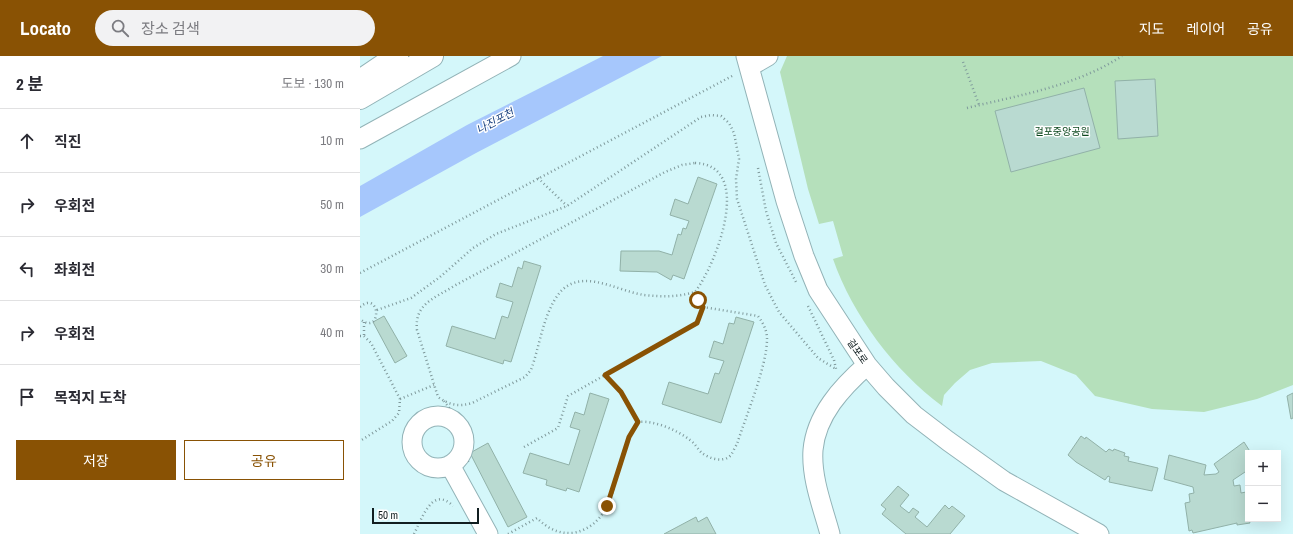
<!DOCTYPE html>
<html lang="ko">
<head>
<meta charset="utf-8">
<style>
	body { margin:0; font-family:"Archivo Narrow","Noto Sans KR",sans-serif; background:#f2f2f3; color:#2b2b33 }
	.controls { position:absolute; right:12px; bottom:12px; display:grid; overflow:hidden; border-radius:0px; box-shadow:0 4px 16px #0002 }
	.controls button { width:36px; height:36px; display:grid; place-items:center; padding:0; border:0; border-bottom:1px solid #e1e1e2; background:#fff; color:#2b2b33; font:20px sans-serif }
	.scale { position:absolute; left:12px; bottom:10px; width:107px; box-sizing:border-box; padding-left:4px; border:2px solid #111e20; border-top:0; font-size:11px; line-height:14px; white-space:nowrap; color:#111e20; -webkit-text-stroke:3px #fff; paint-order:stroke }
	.stop { position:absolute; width:12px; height:12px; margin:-9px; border:3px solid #895204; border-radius:50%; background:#fff }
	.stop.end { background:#895204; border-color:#fff; box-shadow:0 1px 4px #0008 }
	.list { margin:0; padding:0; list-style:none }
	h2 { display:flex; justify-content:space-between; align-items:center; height:52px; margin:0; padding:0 16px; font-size:17px }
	h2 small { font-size:13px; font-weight:400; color:#7c7c81 }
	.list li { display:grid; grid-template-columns:26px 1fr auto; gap:12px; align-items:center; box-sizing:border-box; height:64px; padding:0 16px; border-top:1px solid #e1e1e2 }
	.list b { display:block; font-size:15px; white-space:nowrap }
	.list em { font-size:13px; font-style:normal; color:#7c7c81 }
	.actions { display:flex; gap:8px; padding:12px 16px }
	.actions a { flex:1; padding:9px 0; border:1px solid #895204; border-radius:0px; text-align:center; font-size:14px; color:#895204 }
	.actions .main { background:#895204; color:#fff }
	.icon { flex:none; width:22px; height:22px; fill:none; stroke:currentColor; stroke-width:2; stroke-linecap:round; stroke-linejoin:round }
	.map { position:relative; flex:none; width:933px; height:478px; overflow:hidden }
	header { display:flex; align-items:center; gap:24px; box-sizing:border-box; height:56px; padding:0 20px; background:#895204; color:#fff }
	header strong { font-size:19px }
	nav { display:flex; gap:22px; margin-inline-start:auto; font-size:14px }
	.search { width:280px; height:36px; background:#f2f2f3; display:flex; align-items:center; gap:10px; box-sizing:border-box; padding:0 14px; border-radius:22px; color:#7c7c81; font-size:15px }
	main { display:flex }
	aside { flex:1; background:#fff }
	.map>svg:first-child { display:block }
	.green { fill:#b5e0bb }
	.water { fill:#a6c7fc }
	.building { fill:#b9dad1; stroke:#91b1a8 }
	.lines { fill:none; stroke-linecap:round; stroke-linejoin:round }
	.minor-casing { stroke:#92b3b7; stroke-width:21 }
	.highway-casing { stroke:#92b3b7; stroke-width:24 }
	.path { stroke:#7f999b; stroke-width:2.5; stroke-dasharray:1 3; stroke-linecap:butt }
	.minor { stroke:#fff; stroke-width:19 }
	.highway { stroke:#fff; stroke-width:22 }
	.route { stroke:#895204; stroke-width:5 }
	.labels { text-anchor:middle; stroke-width:3; stroke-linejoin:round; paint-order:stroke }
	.park-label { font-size:10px; fill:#0c481e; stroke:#fff }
	.street-label { font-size:10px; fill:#111e20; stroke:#fff }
	.water-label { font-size:11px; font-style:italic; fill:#1c4381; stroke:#fff }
</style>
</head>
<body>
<header>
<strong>Locato</strong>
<div class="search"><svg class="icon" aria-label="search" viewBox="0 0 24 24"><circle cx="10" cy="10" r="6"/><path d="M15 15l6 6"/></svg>장소 검색</div>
<nav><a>지도</a><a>레이어</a><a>공유</a></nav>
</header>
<main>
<aside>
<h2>2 분<small>도보 · 130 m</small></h2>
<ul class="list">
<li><svg class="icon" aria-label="ahead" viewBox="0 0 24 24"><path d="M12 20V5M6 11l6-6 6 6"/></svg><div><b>직진</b></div><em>10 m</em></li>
<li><svg class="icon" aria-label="right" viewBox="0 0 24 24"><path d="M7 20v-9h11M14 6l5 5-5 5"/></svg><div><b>우회전</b></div><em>50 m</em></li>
<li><svg class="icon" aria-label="left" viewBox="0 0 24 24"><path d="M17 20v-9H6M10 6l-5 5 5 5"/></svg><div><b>좌회전</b></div><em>30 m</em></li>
<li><svg class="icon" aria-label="right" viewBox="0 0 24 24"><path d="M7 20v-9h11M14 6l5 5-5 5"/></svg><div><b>우회전</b></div><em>40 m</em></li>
<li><svg class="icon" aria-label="arrive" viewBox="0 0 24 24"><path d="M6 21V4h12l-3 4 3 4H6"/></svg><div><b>목적지 도착</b></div></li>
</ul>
<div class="actions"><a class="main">저장</a><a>공유</a></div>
</aside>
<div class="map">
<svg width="933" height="478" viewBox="0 0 933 478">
	<rect width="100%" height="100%" fill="#d4f7fa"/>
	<!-- green -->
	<path class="green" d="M427,0H933V329L897,343L844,356L792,353L735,340L716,319L681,305L632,307L610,314L595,327L584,339L582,350C534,314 493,260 473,203L483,200L473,165L459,168L448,133L420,16Z"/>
	<!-- water -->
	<path class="water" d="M243,0H302L116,97L0,161V130L107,69Z"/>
	<!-- building -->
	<path class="building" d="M795,23L798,80L758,83L755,25Z
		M724,32L740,92L651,116L635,55Z
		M338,121L357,128L324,223L313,219L311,224L297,216L260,215L261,195H299L312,199L318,178L321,179L323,172L326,173L329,165L310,159L315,143L328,148Z
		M164,205L181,210L151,306L144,304L143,308L86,290L92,270L135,283L142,260L148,262L153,246L136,241L140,227L152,231L158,211L162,213Z
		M24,260L47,300L35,307L13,266Z
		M376,261L394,266L361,367L302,348L309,326L348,338L355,317L359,318L364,305L349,301L354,285L363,288L369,267L374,268Z
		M230,337L249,343L219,436L207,432L206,435L186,429L187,424L163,417L170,397L209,409L220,374L210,371L215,356L224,359Z
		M933,337V362L931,363L927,340Z
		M721,380L725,383L726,381L746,396L749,393L753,395L754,393L765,397L764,400L769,401L768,405L798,412L792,435L749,426L750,421L748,420L745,424L716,406L708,399Z
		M884,386L891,397H888V414L873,424L874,430L880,429L881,437L886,436L888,463H892L889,464L890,467L877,469V467L833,477L832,474L829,475L825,447L830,446L829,438L834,437L833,431L804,423L809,399L846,409L844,419L856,418L859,416L854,408Z
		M128,387L167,461L148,471L110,397Z
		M538,430L549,439L540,450L549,457L553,452L559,456L555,461L567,471L585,449L589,453L592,450L605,460L590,478H546L522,458L526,453L521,449Z
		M336,461L338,466L347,461L356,478H304Z"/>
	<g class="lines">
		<!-- minor casing -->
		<g class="minor-casing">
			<path id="minor" d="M386,0L426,145L444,200L458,234L507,309L526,331L554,359L588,385L644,425L739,478
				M389,11L408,0
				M0,83L151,0
				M52 386a26 26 0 1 1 52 0a26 26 0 1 1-52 0Z
				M90,409L128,478
				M470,478C463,452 451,422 453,394C456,359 482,331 507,309"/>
		</g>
		<!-- highway casing -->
		<g class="highway-casing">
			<path id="highway" d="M0,25L37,0
				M0,42L72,0"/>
		</g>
		<!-- path -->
		<path class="path" d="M603,6L619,49
			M607,52C660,39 716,30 762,0
			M335,107C395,109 356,209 335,236C318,241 302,241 284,239C253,234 215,207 194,245C182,266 179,292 171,314L165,321L112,347C99,351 89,349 78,341L57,274C54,248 75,242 94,230L305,116L322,109Z
			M398,112L406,155L416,187L436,226
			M178,122L207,150
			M0,217L374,19
			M448,250L474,304L476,313
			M0,251C21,233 22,281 0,263
			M17,254L51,242L80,221L113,192L136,178L207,150L341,61L351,59L361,60L369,67L374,77L379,103L376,123L377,143L405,229L419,256L458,302L476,313
			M4,266V280
			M0,280H4L11,287L40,343L39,357L32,365L0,385
			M245,319L261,336L278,366
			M40,343L74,329
			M84,345L106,374L109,386L108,406
			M164,391L198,372L208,340L337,267L343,251
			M54,478C62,463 72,429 93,450
			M148,478L177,462C187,472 198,478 213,477C264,467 251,398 278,366C294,364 317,374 330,384C335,387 338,394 342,397C350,403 364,407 371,399C373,396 375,391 377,388C386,360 407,310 407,283C407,274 403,267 398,260L343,251L338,244L335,236"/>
		<!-- minor -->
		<use href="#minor" class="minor"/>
		<!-- highway -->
		<use href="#highway" class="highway"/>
	</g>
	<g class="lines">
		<!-- route -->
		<path class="route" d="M247,450L269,381L278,366L261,336L245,319L337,267L343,251L338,244"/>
	</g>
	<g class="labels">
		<!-- park labels -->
		<g class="park-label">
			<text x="702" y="79">걸포중앙공원</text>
		</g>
		<!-- street labels -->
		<g class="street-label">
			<text transform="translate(498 295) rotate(55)" y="4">걸포로</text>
		</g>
		<!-- water labels -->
		<g class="water-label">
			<text transform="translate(135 65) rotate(-28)" y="4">나진포천</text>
		</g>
	</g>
</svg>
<div class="controls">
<button>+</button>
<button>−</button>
</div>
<div class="scale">50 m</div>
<div class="stop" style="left:338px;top:244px"></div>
<div class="stop end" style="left:247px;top:450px"></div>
</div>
</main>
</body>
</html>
